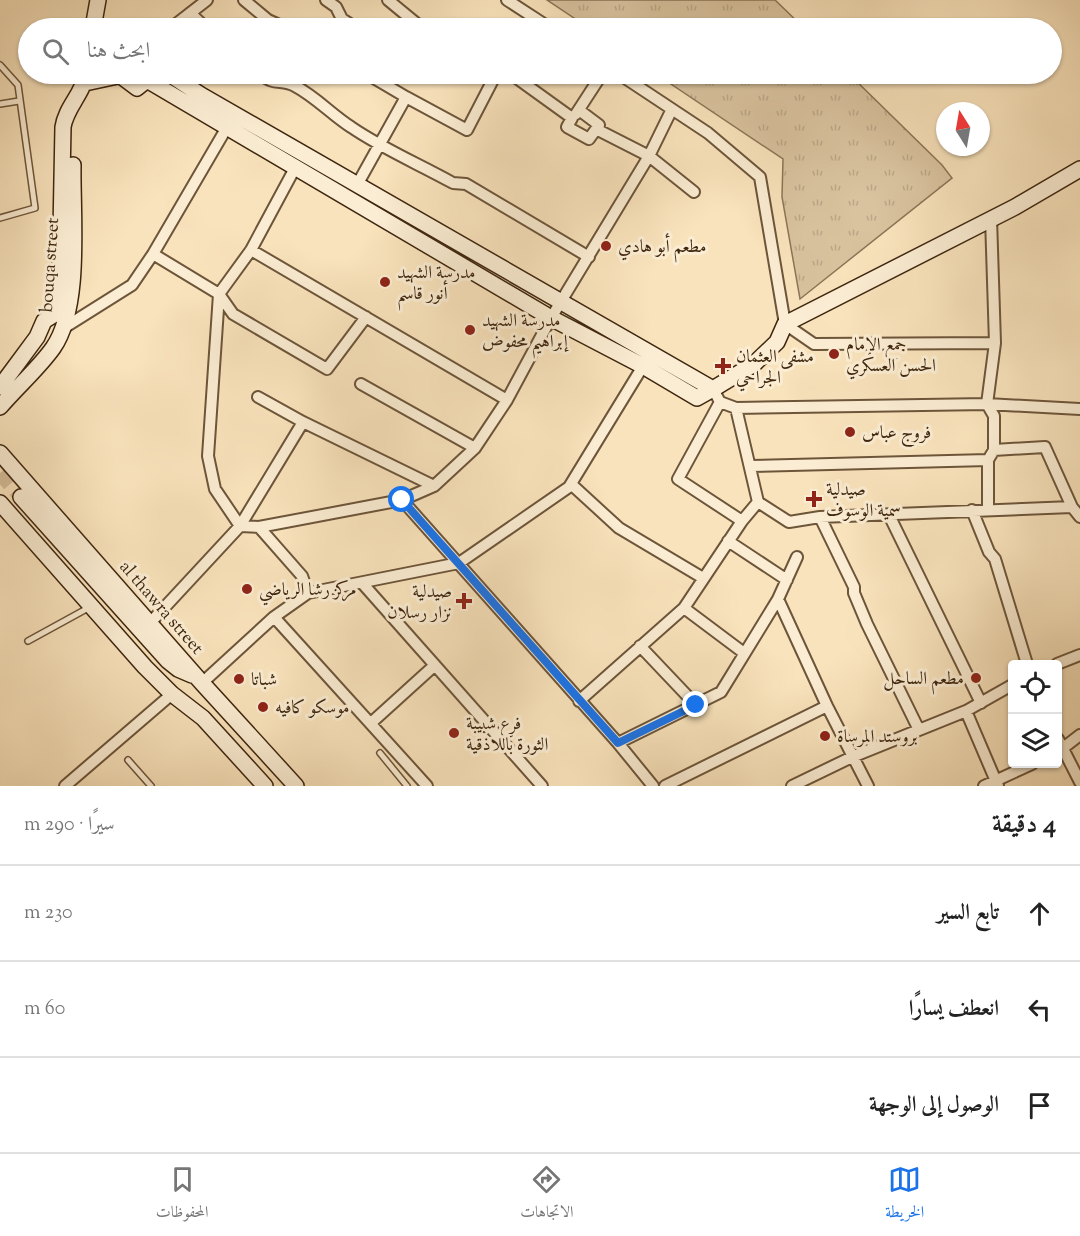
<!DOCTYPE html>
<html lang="ar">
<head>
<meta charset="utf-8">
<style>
	body { margin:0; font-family:"Sorts Mill Goudy",Amiri,serif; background:#f6f6f6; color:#222; direction:rtl }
	.controls { position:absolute; right:18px; bottom:18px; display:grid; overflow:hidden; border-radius:6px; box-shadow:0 2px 4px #0004 }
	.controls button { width:54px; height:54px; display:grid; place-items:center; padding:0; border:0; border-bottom:2px solid #e0e0e0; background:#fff; color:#222; font:30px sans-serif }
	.compass { position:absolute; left:936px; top:102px; width:54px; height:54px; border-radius:50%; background:#fff; box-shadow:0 2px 4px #0004; rotate:349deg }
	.stop { position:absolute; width:18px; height:18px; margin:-14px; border:4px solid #1a73e8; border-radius:50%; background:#fff }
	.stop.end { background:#1a73e8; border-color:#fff; box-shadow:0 2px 6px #0008 }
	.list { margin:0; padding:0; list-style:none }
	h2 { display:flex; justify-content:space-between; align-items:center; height:78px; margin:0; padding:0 24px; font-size:26px }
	h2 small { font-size:20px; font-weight:400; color:#767676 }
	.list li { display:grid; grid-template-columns:39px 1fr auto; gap:18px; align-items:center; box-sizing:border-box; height:96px; padding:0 24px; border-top:2px solid #e0e0e0 }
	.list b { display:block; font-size:22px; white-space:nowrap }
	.list em { font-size:20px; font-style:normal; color:#767676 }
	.icon { flex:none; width:33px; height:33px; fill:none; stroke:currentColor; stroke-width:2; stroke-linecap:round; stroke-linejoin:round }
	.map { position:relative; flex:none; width:1080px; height:786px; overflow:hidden; direction:ltr }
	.search { position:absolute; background:#fff; box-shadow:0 2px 4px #0004; left:18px; right:18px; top:18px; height:66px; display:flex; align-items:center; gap:15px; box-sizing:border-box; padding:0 21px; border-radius:33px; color:#767676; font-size:22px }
	.sheet { height:366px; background:#fff }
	nav { display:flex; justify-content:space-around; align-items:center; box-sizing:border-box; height:84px; border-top:2px solid #e0e0e0; background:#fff; font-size:16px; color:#767676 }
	nav a { display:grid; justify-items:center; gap:3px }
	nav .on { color:#1a73e8 }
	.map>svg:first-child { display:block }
	.park { fill:url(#park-tufts); stroke:#8c7457; stroke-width:1.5 }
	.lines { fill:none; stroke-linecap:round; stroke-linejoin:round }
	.secondary-tunnel { stroke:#d4bd99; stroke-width:15; stroke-dasharray:15 8; stroke-linecap:butt }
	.lane-casing { stroke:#6d553a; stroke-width:8 }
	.street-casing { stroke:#6d553a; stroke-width:14 }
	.secondary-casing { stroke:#3e260f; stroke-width:18 }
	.lane { stroke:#fbedd3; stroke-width:5 }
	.street { stroke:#fbedd3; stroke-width:10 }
	.secondary { stroke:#fbedd3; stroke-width:15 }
	.route { stroke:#1a73e8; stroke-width:8 }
	.poi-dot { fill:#8f2418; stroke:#fbedd3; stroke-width:2 }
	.labels { text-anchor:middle; stroke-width:6; stroke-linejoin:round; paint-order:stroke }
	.poi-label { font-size:18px; fill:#3e260f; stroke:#fbedd3; text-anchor:start }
	.street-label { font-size:18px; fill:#3e260f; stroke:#fbedd3 }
</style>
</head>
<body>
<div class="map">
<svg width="1080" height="786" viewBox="0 0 1080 786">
	<defs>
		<pattern id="park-tufts" width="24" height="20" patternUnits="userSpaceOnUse" patternTransform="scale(1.5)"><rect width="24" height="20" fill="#d9c39f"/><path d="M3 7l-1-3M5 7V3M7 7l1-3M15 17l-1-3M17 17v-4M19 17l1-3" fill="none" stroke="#bba788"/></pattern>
	</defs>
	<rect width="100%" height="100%" fill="#f9e3bc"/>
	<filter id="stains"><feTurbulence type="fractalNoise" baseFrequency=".00333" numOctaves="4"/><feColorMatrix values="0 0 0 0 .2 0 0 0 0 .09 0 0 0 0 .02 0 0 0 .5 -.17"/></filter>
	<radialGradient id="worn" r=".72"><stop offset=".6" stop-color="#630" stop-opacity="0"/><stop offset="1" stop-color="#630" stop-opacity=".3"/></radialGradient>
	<!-- park -->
	<path class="park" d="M547,0H775L804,28H589Z
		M656,74H849L942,165L952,178L800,299L782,197L783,159Z"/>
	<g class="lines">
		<!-- secondary-tunnel -->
		<path class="secondary-tunnel" d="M0,473L21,497"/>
		<!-- lane casing -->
		<g class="lane-casing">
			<path id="lane" d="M0,65L18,85L35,208L0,218
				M0,104L19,101
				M28,641L90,607
				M380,753L407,786
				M128,760L151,786"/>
		</g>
		<!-- street casing -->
		<g class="street-casing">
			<path id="street" d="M244,0L268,20L286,28
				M326,0L336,7L342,19L356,28
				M388,0L422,28
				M507,0L550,28
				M190,13L206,28
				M171,28L207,0
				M525,28L532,17
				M261,74C273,86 282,79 295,86C316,97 332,115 351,127C383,149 419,164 453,183L466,184L589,257
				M367,74L406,97
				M511,74L572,118L567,127L589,139L599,125L579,110
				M619,74L708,133L760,177L785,324L814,344L995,343
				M576,114L602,74
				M596,129L649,156L694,192
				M295,168L251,250L219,294L208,456L215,489L240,526L259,527L402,500L434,486L475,448L507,400L551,318L649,156L672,109
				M357,185L406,97L467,130L496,74
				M251,250L507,400
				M153,254L219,294L233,314L327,369L366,317
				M62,329L132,285L153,254L230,122
				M361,384L475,448
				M713,389L720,402L736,408L758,502L789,522L820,517L1072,507
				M258,397L303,422L434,486
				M720,402L678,479L742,521
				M736,408L987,404L1080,409
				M994,450L1045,447L1072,507L1080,517
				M750,466L988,460
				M571,484L619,528L703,578
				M402,500L618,743L653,786
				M972,510L989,552L995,559L1027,664
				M988,510V460L994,450V416L987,404L995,343L991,218
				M889,515L981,703
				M820,517L854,587V593L867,624L919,730
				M259,527L302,576L308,593
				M728,541L787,580
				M363,584L542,786
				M778,599L827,706L868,786
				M684,608L744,653
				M274,617L427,786
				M150,623L240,526L303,422
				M640,646L696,705
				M1057,664L1080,655
				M202,683L274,617L308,593L459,563L569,487L643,366
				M579,701L684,608L742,521L758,502
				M966,711L998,786
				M371,723L435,665
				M1058,739L1080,782
				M618,743L721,692L778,599L797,557
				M1058,752L1080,735
				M65,786L172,694
				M665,786L827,706
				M792,786L852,757L966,711L1012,685
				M984,786L1032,764"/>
		</g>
		<!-- secondary casing -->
		<g class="secondary-casing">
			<path id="secondary" d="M93,28L98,0
				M121,76L137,88L147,80L551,318L643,366L697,398L713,389L201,95L169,74
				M85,83L127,74
				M0,387L37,337L44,321L55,314L60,282L63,127C66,107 83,94 86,74
				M713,389L754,364L777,342L785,324L1015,207L1080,169
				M0,407C17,387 38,369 53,348C82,307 72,215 73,165
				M0,453L202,683L296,786
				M21,497L168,661L178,669L192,675
				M0,503L145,667L172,694L203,718L265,786"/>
		</g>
		<!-- lane -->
		<use href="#lane" class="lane"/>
		<!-- street -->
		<use href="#street" class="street"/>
		<!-- secondary -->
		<use href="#secondary" class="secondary"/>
	</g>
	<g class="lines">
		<!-- route -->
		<path class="route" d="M402,500L618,743L696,705"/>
	</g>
	<!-- markers -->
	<g class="poi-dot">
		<circle cx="606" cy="246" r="6"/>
		<circle cx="385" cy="282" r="6"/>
		<circle cx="470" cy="330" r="6"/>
		<circle cx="834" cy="354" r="6"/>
		<path d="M720 357h6v6h6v6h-6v6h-6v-6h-6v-6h6z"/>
		<circle cx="850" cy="432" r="6"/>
		<path d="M811 490h6v6h6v6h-6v6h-6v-6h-6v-6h6z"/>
		<circle cx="247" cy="589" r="6"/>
		<path d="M461 592h6v6h6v6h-6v6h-6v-6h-6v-6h6z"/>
		<circle cx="976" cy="678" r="6"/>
		<circle cx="239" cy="679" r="6"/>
		<circle cx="263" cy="707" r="6"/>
		<circle cx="454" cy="733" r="6"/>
		<circle cx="825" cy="736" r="6"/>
	</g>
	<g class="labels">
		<!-- poi labels -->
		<g class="poi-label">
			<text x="618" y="252">مطعم أبو هادي</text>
			<text x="397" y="278">مدرسة الشهيد<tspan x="397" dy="21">أنور قاسم</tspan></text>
			<text x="482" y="326">مدرسة الشهيد<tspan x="482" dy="21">إبراهيم محفوض</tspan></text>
			<text x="846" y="350">جمع الإمام<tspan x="846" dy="21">الحسن العسكري</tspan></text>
			<text x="736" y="362">مشفى العثمان<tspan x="736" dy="21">الجراحي</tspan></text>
			<text x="862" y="438">فروج عباس</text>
			<text x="826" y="495">صيدلية<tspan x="826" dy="21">سمية الوسوف</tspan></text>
			<text x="259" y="595">مركز رشا الرياضي</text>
			<text x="452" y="597" text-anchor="end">صيدلية<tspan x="452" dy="21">نزار رسلان</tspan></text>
			<text x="964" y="684" text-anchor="end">مطعم الساحل</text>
			<text x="251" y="685">شباتا</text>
			<text x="275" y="713">موسكو كافيه</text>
			<text x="466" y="729">فرع شبيبة<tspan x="466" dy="21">الثورة باللاذقية</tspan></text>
			<text x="837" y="742">بروستد المرساة</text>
		</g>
		<!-- street labels -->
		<g class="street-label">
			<text transform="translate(49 265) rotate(-86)" y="6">bouqa street</text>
			<text transform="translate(162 607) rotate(49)" y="6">al thawra street</text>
		</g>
	</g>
	<rect width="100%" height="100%" filter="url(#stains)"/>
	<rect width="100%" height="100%" fill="url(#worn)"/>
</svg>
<div class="controls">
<button><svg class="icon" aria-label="locate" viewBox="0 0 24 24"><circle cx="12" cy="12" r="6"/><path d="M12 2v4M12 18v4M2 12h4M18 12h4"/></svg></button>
<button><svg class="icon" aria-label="layers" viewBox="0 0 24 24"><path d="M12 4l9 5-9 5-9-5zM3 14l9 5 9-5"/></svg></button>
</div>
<svg class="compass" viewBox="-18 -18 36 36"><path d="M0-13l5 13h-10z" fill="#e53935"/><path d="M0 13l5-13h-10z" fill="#767676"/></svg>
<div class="stop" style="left:402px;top:500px"></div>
<div class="stop end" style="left:696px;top:705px"></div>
<div class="search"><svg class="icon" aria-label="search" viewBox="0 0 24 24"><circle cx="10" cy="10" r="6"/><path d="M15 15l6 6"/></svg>ابحث هنا</div>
</div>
<section class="sheet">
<h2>4 دقيقة<small>سيرًا · 290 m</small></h2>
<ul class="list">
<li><svg class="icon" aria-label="ahead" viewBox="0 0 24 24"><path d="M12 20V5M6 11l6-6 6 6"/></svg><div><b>تابع السير</b></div><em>230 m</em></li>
<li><svg class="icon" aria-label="left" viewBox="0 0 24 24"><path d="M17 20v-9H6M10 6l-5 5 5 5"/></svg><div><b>انعطف يسارًا</b></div><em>60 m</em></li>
<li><svg class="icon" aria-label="arrive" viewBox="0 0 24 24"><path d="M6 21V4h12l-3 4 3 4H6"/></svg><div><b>الوصول إلى الوجهة</b></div></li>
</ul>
</section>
<nav>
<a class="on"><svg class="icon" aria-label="map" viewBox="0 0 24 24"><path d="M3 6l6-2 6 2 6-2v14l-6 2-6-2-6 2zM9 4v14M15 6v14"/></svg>الخريطة</a>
<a><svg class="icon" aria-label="directions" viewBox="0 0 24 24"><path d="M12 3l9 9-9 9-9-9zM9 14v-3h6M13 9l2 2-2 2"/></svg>الاتجاهات</a>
<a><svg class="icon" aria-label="saved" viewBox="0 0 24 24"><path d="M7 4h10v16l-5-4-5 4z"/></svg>المحفوظات</a>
</nav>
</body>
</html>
